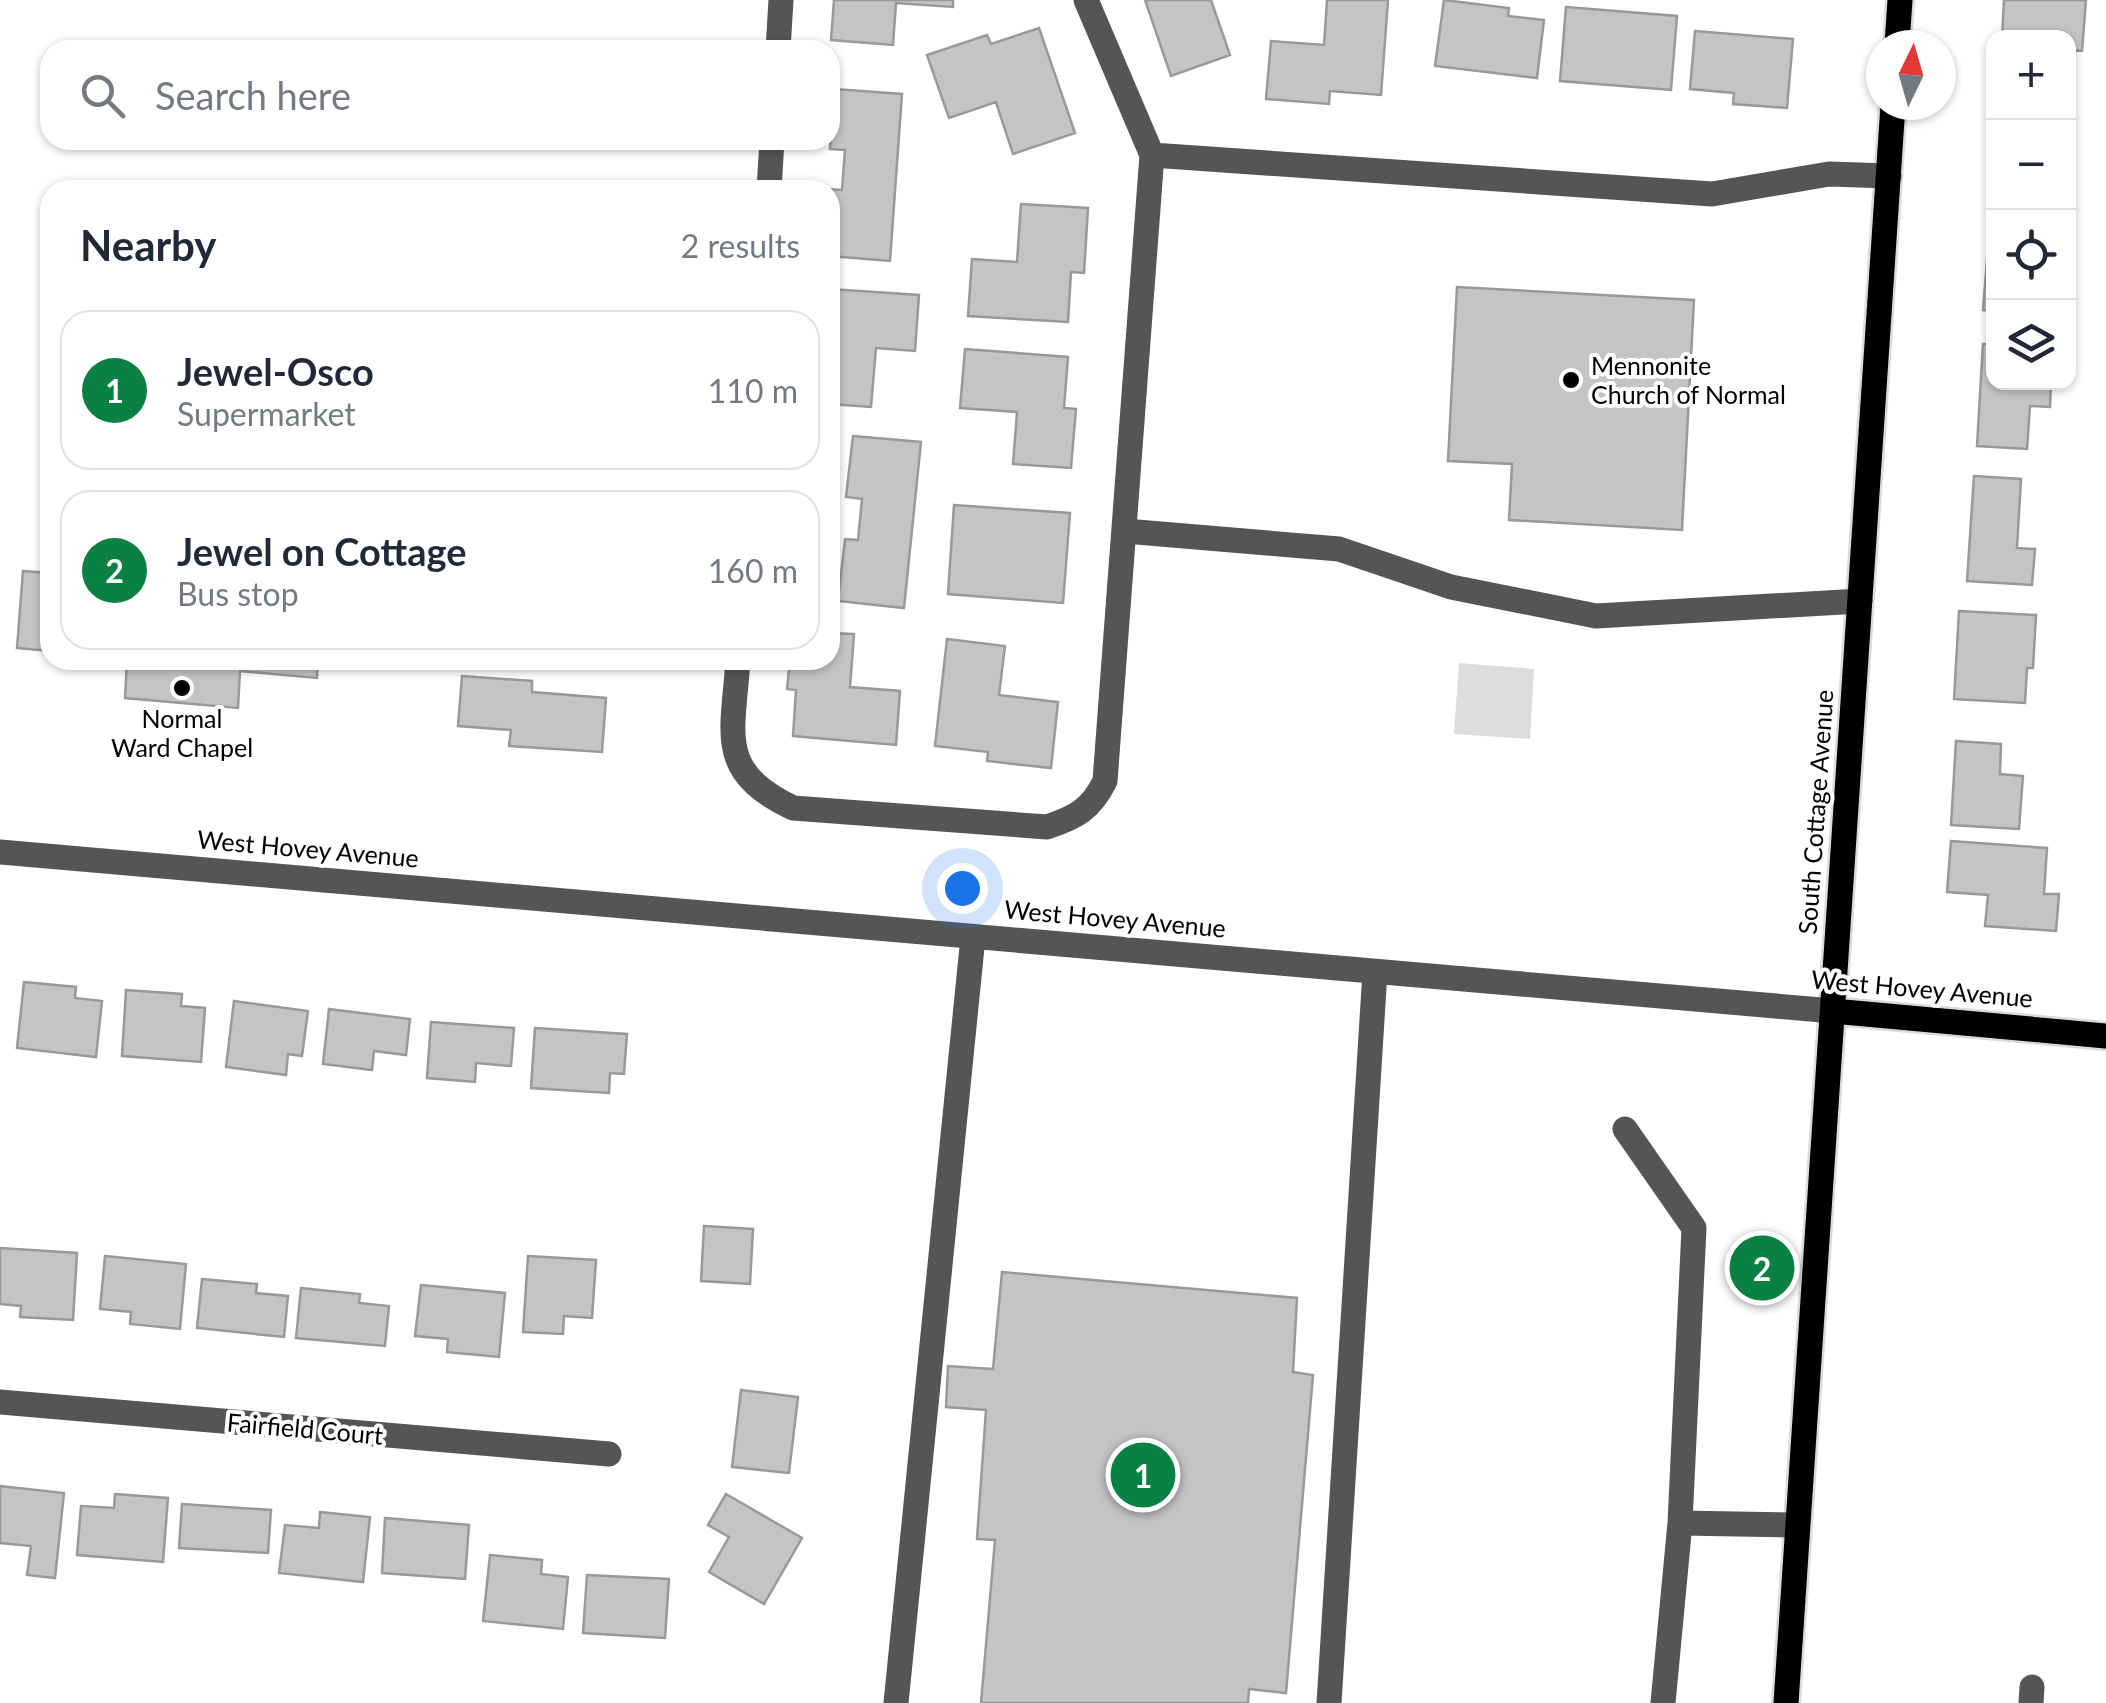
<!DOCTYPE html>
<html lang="en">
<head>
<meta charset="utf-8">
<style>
	body { margin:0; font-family:Lato,sans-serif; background:#f6f6f7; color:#1f2937 }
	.controls { position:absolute; right:30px; top:30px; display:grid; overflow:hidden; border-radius:20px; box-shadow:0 2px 8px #0004 }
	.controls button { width:90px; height:90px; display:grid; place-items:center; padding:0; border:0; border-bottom:2px solid #e0e1e3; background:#fff; color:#1f2937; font:50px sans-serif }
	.compass { position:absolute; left:1866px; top:30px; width:90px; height:90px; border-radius:50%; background:#fff; box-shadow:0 2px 8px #0004; rotate:5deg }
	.you { position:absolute; left:962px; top:888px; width:35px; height:35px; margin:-25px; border:8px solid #fff; border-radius:50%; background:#1a73e8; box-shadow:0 0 0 15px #1a73e833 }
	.badge { display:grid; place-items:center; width:65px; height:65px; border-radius:50%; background:#0b8043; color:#fff; font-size:32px; font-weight:700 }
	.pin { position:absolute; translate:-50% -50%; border:5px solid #fff; box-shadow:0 2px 10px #0006 }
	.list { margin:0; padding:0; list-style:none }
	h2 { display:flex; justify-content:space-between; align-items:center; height:130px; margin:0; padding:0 40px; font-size:42px }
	h2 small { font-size:32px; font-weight:400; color:#747a83 }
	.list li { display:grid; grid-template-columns:65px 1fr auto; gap:30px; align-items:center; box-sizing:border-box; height:160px; margin:0 20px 20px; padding:0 20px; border:2px solid #e0e1e3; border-radius:30px }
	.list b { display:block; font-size:38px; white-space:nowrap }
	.list p { margin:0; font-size:32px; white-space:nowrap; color:#747a83 }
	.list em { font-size:32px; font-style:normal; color:#747a83 }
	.icon { flex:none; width:55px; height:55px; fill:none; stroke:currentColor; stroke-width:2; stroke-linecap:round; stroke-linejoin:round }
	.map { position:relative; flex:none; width:2106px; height:1703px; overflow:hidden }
	.search { position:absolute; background:#fff; box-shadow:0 2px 8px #0004; left:40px; top:40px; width:800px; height:110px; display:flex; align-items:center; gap:25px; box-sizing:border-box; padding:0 35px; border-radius:30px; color:#747a83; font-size:38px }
	.panel { position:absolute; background:#fff; box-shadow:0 2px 8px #0004; left:40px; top:180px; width:800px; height:490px; border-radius:30px }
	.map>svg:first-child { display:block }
	.green { fill:#dcdcdc }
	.building { fill:#c4c4c4; stroke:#999; stroke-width:2.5 }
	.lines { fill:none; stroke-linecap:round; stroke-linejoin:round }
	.major-casing { stroke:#dbdbdb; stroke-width:30 }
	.minor { stroke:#555; stroke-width:25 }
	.major { stroke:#000; stroke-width:25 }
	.poi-dot { fill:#000; stroke:#fff; stroke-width:4 }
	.labels { text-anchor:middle; stroke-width:8; stroke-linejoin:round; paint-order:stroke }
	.poi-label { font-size:25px; fill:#000; stroke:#fff; text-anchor:start }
	.street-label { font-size:25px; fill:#000; stroke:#fff }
</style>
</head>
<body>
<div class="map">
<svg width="2106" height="1703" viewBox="0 0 2106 1703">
	<rect width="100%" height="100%" fill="#fff"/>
	<!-- green -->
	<path class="green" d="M1459,663L1534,669L1530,739L1454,734Z"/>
	<!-- building -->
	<path class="building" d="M834,0H953V7L896,3L893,45L831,40Z
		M1145,0H1211L1230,55L1171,76Z
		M1327,0H1388L1381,95L1330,91L1329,104L1266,99L1271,41L1324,45Z
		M1444,0L1509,8L1508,16L1544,20L1537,78L1435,66Z
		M2004,0H2086L2082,51L2068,50V38H2002Z
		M1566,7L1677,16L1671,90L1560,81Z
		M1039,28L1075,133L1013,154L996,102L949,118L927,55L987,35L991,44Z
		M1695,31L1793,39L1787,108L1733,104L1734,93L1690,89Z
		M834,89L902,94L890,261L830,256L828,189L842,190L845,150L830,149Z
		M1021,204L1088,208L1084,273L1071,272L1068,322L968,316L972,259L1017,262Z
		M1991,209L1994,210V311L1983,310Z
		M1457,287L1694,300L1682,530L1509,520L1512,464L1448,461Z
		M830,289L919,295L915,351L876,348L871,407L830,404Z
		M1983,344L1994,345V382H2051L2050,407L2030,406L2027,449L1977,446Z
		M965,349L1068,357L1064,408L1076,409L1071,468L1013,464L1017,412L960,408Z
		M853,436L921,442L904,608L838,601L845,539L858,540L862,499L846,497Z
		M1974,476L2021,479L2017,548L2035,549L2032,585L1967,581Z
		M954,505L1070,513L1063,603L948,594Z
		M23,571L50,573V651L17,648Z
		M1959,611L2036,615L2033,668H2027L2025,703L1954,699Z
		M830,633L854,634L850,687L900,691L896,745L793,736L796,690L787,689L790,660H830Z
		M947,639L1005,646L999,695L1058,702L1051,768L987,761L988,752L935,746Z
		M127,660H318L317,678L240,671L238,708L125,698Z
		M462,676L532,681V692L606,698L602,752L509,746L511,730L458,726Z
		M1956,741L2001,744L2000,774L2023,776L2019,829L1951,825Z
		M1951,841L2047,848L2044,894H2059L2056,931L1985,926L1988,895L1947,892Z
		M24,982L76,987L75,998L102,1001L96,1057L17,1048Z
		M126,990L182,994L181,1006L205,1008L201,1062L122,1056Z
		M234,1001L308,1011L302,1056L288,1054L286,1075L226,1067Z
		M329,1009L410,1019L406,1055L374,1051L372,1070L323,1064Z
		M431,1022L514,1028L511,1066L476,1063L475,1082L427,1078Z
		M535,1028L627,1034L624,1074L610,1073L609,1093L531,1088Z
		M704,1226L753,1229L750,1284L701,1281Z
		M0,1248L77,1253L73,1320L20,1317L21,1306L0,1304Z
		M105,1256L186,1264L180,1329L130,1324L131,1312L100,1309Z
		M528,1256L596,1260L592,1318L564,1316L563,1334L523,1332Z
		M1002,1272L1297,1298L1293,1372L1313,1375L1286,1693L1249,1689L1248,1703H981L995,1540L977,1539L986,1410L946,1407L948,1366L993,1369Z
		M202,1279L257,1284L256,1293L288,1296L284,1337L197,1328Z
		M421,1285L505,1293L499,1357L447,1352L448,1339L415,1336Z
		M301,1288L360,1294L359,1303L389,1306L385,1346L296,1338Z
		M741,1390L798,1397L789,1473L732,1467Z
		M0,1486L64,1493L55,1578L27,1575L31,1546L0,1543Z
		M115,1494L168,1498L163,1562L77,1555L81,1506L114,1508Z
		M726,1494L802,1538L764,1604L709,1572L729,1537L708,1525Z
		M182,1504L271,1510L268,1553L179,1548Z
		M320,1512L370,1517L363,1582L279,1573L285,1525L319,1528Z
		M385,1518L469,1525L465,1579L382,1573Z
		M490,1555L542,1560L541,1574L568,1577L563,1629L483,1621Z
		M587,1575L669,1579L665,1638L583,1633Z"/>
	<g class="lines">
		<!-- major casing -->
		<g class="major-casing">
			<path id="major" d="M1897,45L1900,0
				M1833,1011L2106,1036
				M1786,1703L1893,105"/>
		</g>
		<!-- minor -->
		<path class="minor" d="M778,50L781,0
			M1152,155L1712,194L1829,174L1889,176
			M769,190L772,140
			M1125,531L1339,549L1451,587L1596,616L1860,601
			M738,660C733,735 716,771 793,808L1047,827C1077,817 1091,809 1105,781L1152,155L1086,0
			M0,852L1833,1011
			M1625,1129L1694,1228L1680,1523L1663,1703
			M0,1402L609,1454
			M1680,1523L1797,1525
			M896,1703L973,937
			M1329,1703L1375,972
			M2031,1703L2032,1687"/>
		<!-- major -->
		<use href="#major" class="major"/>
	</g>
	<!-- markers -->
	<g class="poi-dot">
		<circle cx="1571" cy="380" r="10"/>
		<circle cx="182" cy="688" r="10"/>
	</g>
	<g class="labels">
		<!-- poi labels -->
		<g class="poi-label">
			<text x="1591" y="375">Mennonite<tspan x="1591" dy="29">Church of Normal</tspan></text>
			<text x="182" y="728" text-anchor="middle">Normal<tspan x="182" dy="29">Ward Chapel</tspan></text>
		</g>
		<!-- street labels -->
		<g class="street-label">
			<text transform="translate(1816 812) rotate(-86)" y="9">South Cottage Avenue</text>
			<text transform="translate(308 849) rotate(5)" y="9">West Hovey Avenue</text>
			<text transform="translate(1115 919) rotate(5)" y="9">West Hovey Avenue</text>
			<text transform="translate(1922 989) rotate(5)" y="9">West Hovey Avenue</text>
			<text transform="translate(305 1429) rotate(5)" y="9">Fairfield Court</text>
		</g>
	</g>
</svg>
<div class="controls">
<button>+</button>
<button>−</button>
<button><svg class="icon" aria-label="locate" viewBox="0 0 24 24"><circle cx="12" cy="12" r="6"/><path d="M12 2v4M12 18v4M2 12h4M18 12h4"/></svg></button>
<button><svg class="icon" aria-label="layers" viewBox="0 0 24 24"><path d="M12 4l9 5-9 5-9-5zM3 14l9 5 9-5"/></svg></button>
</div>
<svg class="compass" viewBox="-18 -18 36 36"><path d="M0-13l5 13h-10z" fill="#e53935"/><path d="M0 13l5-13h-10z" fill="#747a83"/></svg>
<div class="you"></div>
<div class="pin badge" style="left:1143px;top:1475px">1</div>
<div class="pin badge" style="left:1762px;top:1268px">2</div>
<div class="search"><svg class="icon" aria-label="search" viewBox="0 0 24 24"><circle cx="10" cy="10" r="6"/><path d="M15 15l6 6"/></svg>Search here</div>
<section class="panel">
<h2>Nearby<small>2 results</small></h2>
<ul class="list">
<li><span class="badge">1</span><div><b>Jewel-Osco</b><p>Supermarket</p></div><em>110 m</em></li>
<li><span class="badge">2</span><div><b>Jewel on Cottage</b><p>Bus stop</p></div><em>160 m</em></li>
</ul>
</section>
</div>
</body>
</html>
